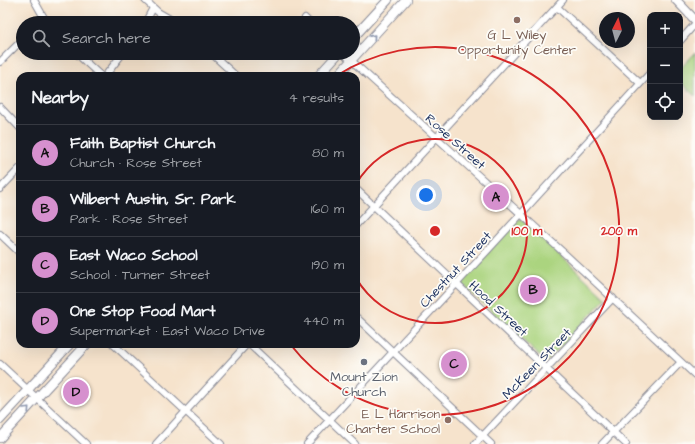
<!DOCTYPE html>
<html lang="en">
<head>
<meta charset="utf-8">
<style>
	body { margin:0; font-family:"Architects Daughter",sans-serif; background:#20242c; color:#f1f3f6 }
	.controls { position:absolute; right:12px; top:12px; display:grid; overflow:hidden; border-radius:8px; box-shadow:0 4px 16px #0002 }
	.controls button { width:36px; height:36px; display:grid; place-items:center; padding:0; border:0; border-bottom:1px solid #363941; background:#171b24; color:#f1f3f6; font:20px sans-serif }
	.compass { position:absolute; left:599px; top:12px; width:36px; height:36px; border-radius:50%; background:#171b24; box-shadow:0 4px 16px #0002; rotate:6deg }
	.you { position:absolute; left:426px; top:195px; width:14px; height:14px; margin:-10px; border:3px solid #fff; border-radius:50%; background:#1a73e8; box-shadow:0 0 0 6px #1a73e833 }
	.badge { display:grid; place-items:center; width:26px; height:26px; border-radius:50%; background:#d690ce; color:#111; font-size:13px; font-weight:700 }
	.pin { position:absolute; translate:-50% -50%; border:2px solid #fff; box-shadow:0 1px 4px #0006 }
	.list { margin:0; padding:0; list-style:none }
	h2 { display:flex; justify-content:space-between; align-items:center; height:52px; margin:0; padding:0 16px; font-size:17px }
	h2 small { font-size:13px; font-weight:400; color:#9ea1a6 }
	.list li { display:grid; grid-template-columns:26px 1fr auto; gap:12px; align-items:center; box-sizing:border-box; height:56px; padding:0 16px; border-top:1px solid #363941 }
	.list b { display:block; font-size:15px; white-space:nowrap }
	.list p { margin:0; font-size:13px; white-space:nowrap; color:#9ea1a6 }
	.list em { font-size:13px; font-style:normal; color:#9ea1a6 }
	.icon { flex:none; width:22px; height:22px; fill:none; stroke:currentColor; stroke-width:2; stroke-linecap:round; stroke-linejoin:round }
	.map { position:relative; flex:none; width:695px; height:444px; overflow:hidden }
	.search { position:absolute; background:#171b24; box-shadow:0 4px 16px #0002; left:16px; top:16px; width:344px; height:44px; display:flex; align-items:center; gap:10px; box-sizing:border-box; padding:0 14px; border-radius:22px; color:#9ea1a6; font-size:15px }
	.panel { position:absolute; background:#171b24; box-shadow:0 4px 16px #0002; left:16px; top:72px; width:344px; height:276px; border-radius:12px }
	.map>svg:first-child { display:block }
	.green { fill:#abd47f; stroke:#63826e }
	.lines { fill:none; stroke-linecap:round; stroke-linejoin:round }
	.minor-casing { stroke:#888995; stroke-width:8 }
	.major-casing { stroke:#888995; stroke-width:10 }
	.minor { stroke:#fff; stroke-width:6 }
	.major { stroke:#fff; stroke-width:8 }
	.oneway { stroke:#8d97ae }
	.ring { fill:none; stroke:#d62828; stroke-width:2 }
	.education-dot { fill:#8d6e63; stroke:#fdfcf7; stroke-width:1.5 }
	.worship-dot { fill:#6b7280; stroke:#fdfcf7; stroke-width:1.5 }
	.labels { text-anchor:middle; stroke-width:3.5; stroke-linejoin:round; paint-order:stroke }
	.education-label { font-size:13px; fill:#785e54; stroke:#fdfcf7 }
	.street-label { font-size:13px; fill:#1b2f5e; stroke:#fdfcf7 }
	.worship-label { font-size:13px; fill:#5b616d; stroke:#fdfcf7 }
	.centre { fill:#d62828; stroke:#fdfcf7; stroke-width:2 }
	.ring-label { font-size:12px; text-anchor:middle; font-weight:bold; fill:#d62828; stroke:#fdfcf7; stroke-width:3.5; stroke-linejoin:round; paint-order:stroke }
</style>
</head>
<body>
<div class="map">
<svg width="695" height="444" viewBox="0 0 695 444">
	<rect width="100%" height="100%" fill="#fdfcf7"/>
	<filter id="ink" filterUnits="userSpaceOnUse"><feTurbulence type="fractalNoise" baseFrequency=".025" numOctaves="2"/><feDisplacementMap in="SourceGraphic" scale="8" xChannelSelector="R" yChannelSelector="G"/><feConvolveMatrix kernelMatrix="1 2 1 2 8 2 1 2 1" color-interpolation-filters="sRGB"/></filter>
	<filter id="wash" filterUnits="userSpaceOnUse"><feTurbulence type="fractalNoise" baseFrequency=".012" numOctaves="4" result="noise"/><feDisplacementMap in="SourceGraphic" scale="16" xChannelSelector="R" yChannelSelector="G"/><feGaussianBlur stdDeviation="0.9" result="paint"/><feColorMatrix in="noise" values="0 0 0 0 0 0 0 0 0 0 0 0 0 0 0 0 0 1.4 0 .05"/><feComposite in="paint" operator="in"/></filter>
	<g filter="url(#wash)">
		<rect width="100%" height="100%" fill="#f6e3cc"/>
		<!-- green -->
		<path class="green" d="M695,53V96L680,82V69Z
			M520,218L606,298L546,362L460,282Z"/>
	</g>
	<g filter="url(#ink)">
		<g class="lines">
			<!-- minor casing -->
			<g class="minor-casing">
				<path id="minor" d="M34,0L47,23
					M145,0L158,12L177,23
					M557,7L640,83
					M305,18L310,23
					M145,23L153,8
					M680,41L695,24
					M76,53L101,76
					M211,53L236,76
					M343,53L564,253L695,375
					M0,62L23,39
					M105,76L123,53
					M0,107L20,128
					M0,189L20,168
					M356,189L626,444
					M356,225L563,0
					M0,234L20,253
					M356,317L491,444
					M113,344L221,444
					M249,344L355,444
					M0,364L86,444
					M156,444L247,344
					M307,444L488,250L650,73
					M475,444L613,298
					M602,444L681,362"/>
			</g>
			<!-- major casing -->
			<g class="major-casing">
				<path id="major" d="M676,0L695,20
					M353,38L388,0
					M318,76L339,53
					M337,76L406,0
					M0,420L70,344
					M0,438L87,344"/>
			</g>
			<!-- minor -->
			<use href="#minor" class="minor"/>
			<!-- major -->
			<use href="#major" class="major"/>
		</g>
		<!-- one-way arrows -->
		<defs><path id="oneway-chevron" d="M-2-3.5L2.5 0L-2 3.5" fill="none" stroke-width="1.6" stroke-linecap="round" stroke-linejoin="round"/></defs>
		<g class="oneway">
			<use href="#oneway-chevron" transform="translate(373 37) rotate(-48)"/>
			<use href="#oneway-chevron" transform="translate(27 409) rotate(-47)"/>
		</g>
	</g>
	<!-- distance rings -->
	<g class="ring">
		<path d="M356 184A92 92 0 1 1 356 278"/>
		<path d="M336 76A184 184 0 1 1 290 344"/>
	</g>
	<!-- markers -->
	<g class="education-dot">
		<circle cx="517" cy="20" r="4"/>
		<circle cx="448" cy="420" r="4"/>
	</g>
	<circle class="worship-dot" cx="364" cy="362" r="4"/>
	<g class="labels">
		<!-- education labels -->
		<g class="education-label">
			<text x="517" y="39">G L Wiley<tspan x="517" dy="15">Opportunity Center</tspan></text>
			<text x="440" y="418" text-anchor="end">E L Harrison<tspan x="440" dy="15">Charter School</tspan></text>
		</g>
		<!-- street labels -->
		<g class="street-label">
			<text transform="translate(456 141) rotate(42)" y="5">Rose Street</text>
			<text transform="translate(455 269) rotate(-47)" y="5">Chestnut Street</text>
			<text transform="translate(499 308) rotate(43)" y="5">Hood Street</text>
			<text transform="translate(536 363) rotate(-46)" y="5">McKeen Street</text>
		</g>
		<!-- worship labels -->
		<g class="worship-label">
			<text x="364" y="381">Mount Zion<tspan x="364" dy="15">Church</tspan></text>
		</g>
	</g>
	<circle cx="435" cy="231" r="6" class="centre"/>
	<g class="ring-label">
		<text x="527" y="235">100 m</text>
		<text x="619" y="235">200 m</text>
	</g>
</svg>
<div class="controls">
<button>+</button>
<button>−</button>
<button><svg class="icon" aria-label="locate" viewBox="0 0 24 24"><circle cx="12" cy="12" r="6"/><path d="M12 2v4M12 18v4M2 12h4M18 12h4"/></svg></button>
</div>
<svg class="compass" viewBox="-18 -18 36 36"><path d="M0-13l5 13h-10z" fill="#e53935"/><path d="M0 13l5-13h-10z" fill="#9ea1a6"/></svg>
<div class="you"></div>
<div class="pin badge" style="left:496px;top:197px">A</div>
<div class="pin badge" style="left:533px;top:290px">B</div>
<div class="pin badge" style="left:454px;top:364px">C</div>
<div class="pin badge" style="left:76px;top:392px">D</div>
<div class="search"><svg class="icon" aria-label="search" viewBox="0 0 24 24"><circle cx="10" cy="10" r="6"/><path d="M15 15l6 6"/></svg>Search here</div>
<section class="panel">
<h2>Nearby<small>4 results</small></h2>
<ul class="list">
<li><span class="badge">A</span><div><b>Faith Baptist Church</b><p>Church · Rose Street</p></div><em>80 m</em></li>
<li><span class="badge">B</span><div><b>Wilbert Austin, Sr. Park</b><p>Park · Rose Street</p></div><em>160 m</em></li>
<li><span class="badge">C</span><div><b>East Waco School</b><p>School · Turner Street</p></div><em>190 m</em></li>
<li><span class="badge">D</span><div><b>One Stop Food Mart</b><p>Supermarket · East Waco Drive</p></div><em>440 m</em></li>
</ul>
</section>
</div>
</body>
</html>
